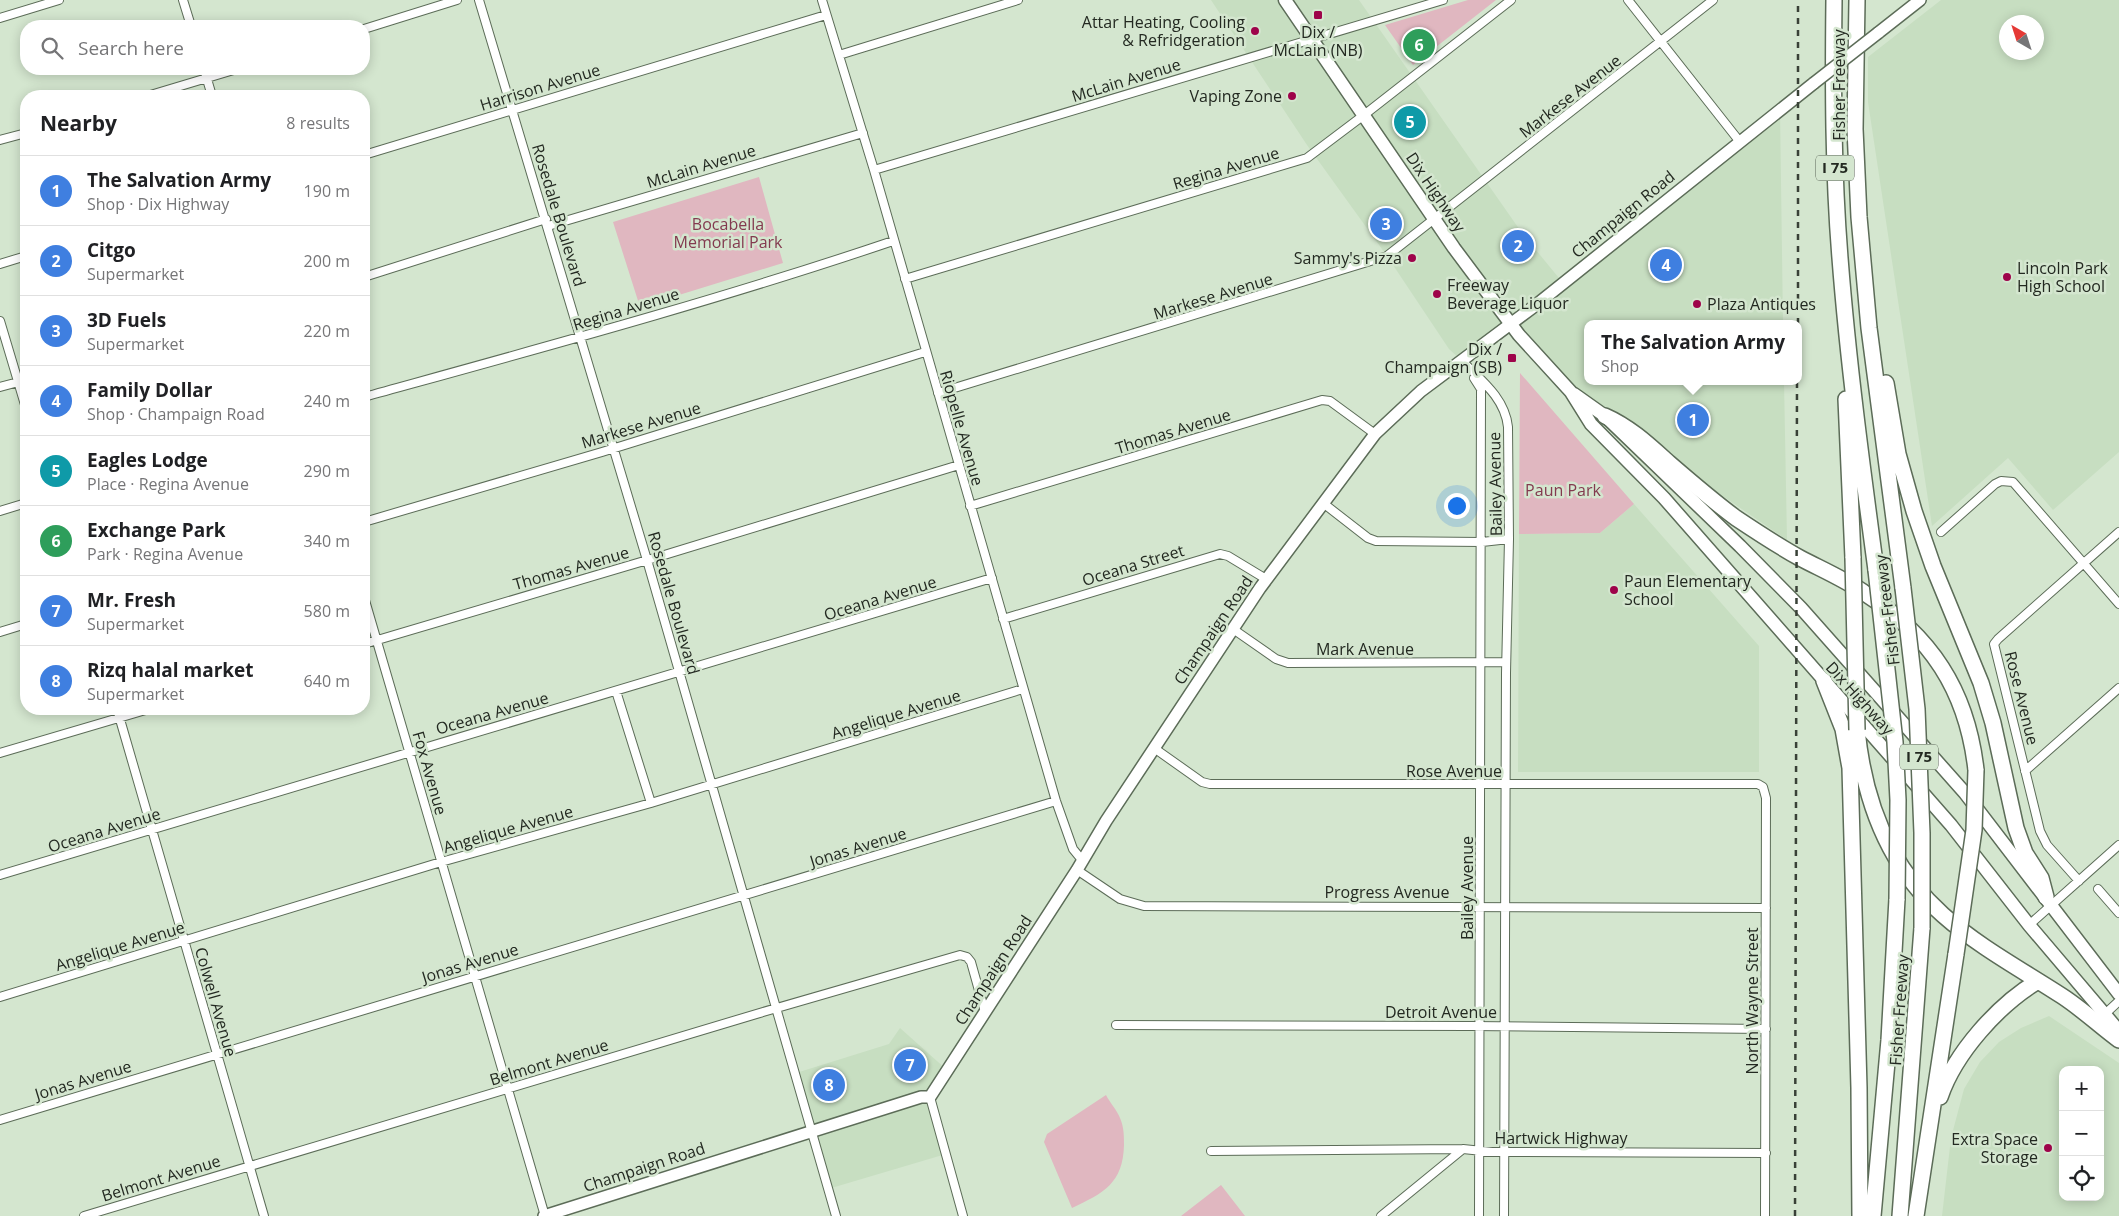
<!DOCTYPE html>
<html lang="en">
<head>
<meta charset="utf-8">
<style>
	body { margin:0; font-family:"Open Sans",sans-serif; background:#f6f6f6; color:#202124 }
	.controls { position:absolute; right:15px; bottom:15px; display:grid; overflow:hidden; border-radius:10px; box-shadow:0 2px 12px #0003 }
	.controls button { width:45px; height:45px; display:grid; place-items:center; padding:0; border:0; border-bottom:1px solid #e0e0e0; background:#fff; color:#202124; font:25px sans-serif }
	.compass { position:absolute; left:1999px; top:15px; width:45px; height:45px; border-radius:50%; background:#fff; box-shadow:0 2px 12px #0003; rotate:321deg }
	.you { position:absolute; left:1456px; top:505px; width:18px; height:18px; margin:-12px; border:4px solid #fff; border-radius:50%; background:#1a73e8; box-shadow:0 0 0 8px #1a73e833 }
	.badge { display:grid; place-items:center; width:32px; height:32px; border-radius:50%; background:#b45309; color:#fff; font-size:16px; font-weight:700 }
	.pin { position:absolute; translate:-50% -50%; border:2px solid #fff; box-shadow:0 1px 5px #0006 }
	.popup { position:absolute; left:1584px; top:320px; width:218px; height:65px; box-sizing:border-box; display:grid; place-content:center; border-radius:10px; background:#fff; filter:drop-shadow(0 1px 4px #0005); font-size:16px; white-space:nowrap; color:#757577 }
	.popup b { font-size:19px; color:#202124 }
	.popup::after { content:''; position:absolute; left:50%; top:100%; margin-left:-10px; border:10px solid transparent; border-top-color:#fff }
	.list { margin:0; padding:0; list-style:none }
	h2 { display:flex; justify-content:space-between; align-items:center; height:65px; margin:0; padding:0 20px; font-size:21px }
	h2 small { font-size:16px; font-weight:400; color:#757577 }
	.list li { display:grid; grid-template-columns:32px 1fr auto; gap:15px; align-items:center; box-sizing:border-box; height:70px; padding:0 20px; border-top:1px solid #e0e0e0 }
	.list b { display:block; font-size:19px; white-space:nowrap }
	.list p { margin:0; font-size:16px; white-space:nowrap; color:#757577 }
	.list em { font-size:16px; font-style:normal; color:#757577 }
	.icon { flex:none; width:28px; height:28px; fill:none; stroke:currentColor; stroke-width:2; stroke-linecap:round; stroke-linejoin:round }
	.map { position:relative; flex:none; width:2119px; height:1216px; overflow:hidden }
	.search { position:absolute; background:#fff; box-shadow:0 2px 12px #0003; left:20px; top:20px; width:350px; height:55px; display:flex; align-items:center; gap:12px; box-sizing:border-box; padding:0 18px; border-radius:20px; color:#757577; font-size:19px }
	.panel { position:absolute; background:#fff; box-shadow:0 2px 12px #0003; left:20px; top:90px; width:350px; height:625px; border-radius:20px }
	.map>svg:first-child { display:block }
	.built { fill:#c7dec1; fill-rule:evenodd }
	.green { fill:#e0b7c0 }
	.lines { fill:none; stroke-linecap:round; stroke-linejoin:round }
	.street-casing { stroke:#5c6c58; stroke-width:10 }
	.secondary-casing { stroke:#5c6c58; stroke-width:14 }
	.primary-casing { stroke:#5c6c58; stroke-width:15 }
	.highway-casing { stroke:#5c6c58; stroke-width:18 }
	.street { stroke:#fff; stroke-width:8 }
	.secondary { stroke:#fff; stroke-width:11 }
	.primary { stroke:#fff; stroke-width:12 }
	.highway { stroke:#fff; stroke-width:15 }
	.rail { stroke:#394137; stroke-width:2.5; stroke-dasharray:6 6; stroke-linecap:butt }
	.secondary-bridge-casing { stroke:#5c6c58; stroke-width:14; stroke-linecap:butt }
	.highway-bridge-casing { stroke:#5c6c58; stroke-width:18; stroke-linecap:butt }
	.secondary-bridge { stroke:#fff; stroke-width:11 }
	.highway-bridge { stroke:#fff; stroke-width:15 }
	.poi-dot { fill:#9e034a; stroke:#d4e6cf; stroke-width:2 }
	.labels { text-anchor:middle; stroke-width:5; stroke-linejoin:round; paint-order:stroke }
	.shield { fill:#d4e6cf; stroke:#586255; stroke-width:1 }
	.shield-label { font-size:15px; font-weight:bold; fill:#232921 }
	.poi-label { font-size:16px; fill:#232921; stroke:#d4e6cf; text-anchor:end }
	.street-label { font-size:16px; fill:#232921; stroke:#d4e6cf }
	.park-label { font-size:16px; fill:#833a4f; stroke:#d4e6cf }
</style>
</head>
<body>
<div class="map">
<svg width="2119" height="1216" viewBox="0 0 2119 1216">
	<rect width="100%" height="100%" fill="#d4e6cf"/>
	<!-- built -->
	<path class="built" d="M1211,0H1359L1522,233L1563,283L1780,110L1783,324H1588V381H1784L1787,540L1571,392L1510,324L1461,360L1449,349L1387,256L1307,145Z
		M1941,0H2119V452L2053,510L2008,458L1932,526L1868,102V57ZM2036,22V52H2006V22Z
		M1634,504L1759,646V772H1518L1519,534L1600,533Z
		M2049,1016L2119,1063V1216H1942L1951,1138L1964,1089L1980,1062L1999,1042L2021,1028ZM2063,1070H2100V1197H2063Z
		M900,1028L947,1070L930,1097L946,1154L828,1189L796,1073L889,1044Z"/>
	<!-- green -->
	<path class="green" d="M1468,0H1496L1413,65L1385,25Z
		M759,177L783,263L640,307L613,222Z
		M1520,373L1634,504L1600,533L1519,534Z
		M1106,1095C1110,1103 1117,1110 1120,1118C1124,1127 1124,1136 1124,1145C1123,1183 1104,1193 1072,1208L1044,1142L1047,1134Z
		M1221,1185L1245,1216H1181Z"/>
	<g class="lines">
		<!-- street casing -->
		<g class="street-casing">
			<path id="street" d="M183,0L191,26
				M479,0L647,560L836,1216
				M822,0L874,170L1056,801L1073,849L1082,860
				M1628,0L1740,142
				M0,18L59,0
				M364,29L457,0
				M839,55L1018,0
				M204,69L212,96
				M147,96L237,69
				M0,140L26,133
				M364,155L826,15
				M874,170L1443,0
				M548,226L863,133
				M0,264L26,256
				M364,277L546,219
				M905,279L1307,158L1364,115L1511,0
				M0,321L26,408
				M1461,360C1481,380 1505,398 1508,427L1509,539L1506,673L1504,1216
				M1474,378L1481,389L1479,1216
				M0,387L26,380
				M938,393L1387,256L1713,0
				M364,397C541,348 719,300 893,241
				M1323,503L1368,538L1376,541L1482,542L1509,539
				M970,506L1322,400L1330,401L1375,434
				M0,511L26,503
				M364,522L602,452L925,352
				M1941,532L1995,484L2001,481L2013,482L2119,604
				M364,597L545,1216
				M1003,619L1220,554L1228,556L1266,579
				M1233,629L1276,659L1288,663L1506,662
				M0,632L26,624
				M364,644L661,556L959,465
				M616,691L651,803
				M117,709L264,1216
				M1154,748L1202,782L1210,784H1758L1763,787L1766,798L1765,1216
				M0,753L149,709
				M2025,771L2119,688
				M1077,870L1120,899L1144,906L1766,908
				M0,875L992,578
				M2079,881L2047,845L2040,831L1994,644L1998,639L2119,532
				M2098,889L2119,913
				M2029,925L2119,845
				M0,997L441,862L651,803L1023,689
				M2105,1014L2119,1001
				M1116,1025L1470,1026L1766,1029
				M930,1097L963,1216
				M0,1120L1056,801
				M1211,1151L1463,1149
				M84,1216L763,1012L960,955L967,957L971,962L985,1012
				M1381,1216L1463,1149L1492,1152L1766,1153"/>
		</g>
		<!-- secondary casing -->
		<g class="secondary-casing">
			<path id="secondary" d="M1878,33L1920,0
				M544,1216L921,1097H930L1077,870L1106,821L1260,588L1375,434L1421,391L1536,305L1814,83"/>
		</g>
		<!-- primary casing -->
		<g class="primary-casing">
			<path id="primary" d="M1285,0L1454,248L1519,335L1571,392L1591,424L1664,498L1951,825L2029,925L2119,1031
				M1574,394L1605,416L1740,546L1801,608L1965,793L2119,994"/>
		</g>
		<!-- highway casing -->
		<g class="highway-casing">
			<path id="highway" d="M1834,0C1833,86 1833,172 1840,258C1848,362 1862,466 1876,570
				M1857,0L1855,129L1859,217L1869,328L1903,588
				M1886,383L1898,454L1914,511L1933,566L1981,683L1993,723L2016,828L2025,853L2041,878L2046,897
				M1846,399L1853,558
				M1605,416C1630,427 1649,445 1669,463C1691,482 1713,501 1736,518C1757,532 1778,546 1800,558C1821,569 1844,579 1863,592C1931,636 1967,690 1976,770
				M1824,681L1843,729L1850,768L1859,1088L1860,1216
				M1857,730C1864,801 1889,867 1943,915C1979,947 2022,970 2062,996C2082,1009 2100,1026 2119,1040
				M1940,1097C1955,1053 1998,1005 2038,981
				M1873,1216L1889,1040L1897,899
				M1900,1216L1922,928
				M1916,1216L1956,954"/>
		</g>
		<!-- street -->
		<use href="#street" class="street"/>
		<!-- secondary -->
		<use href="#secondary" class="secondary"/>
		<!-- primary -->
		<use href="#primary" class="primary"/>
		<!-- highway -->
		<use href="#highway" class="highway"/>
		<!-- rail -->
		<path class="rail" d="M1798,324V0
			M1795,1216L1797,381"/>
		<!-- secondary-bridge casing -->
		<g class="secondary-bridge-casing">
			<path id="secondary-bridge" d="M1814,83L1878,33"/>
		</g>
		<!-- highway-bridge casing -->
		<g class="highway-bridge-casing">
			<path id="highway-bridge" d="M1853,558L1857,730
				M1876,570L1895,742L1898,800L1897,899
				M1903,588L1917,709L1922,833V928
				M1956,954L1974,830L1976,770"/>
		</g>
		<!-- secondary-bridge -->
		<use href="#secondary-bridge" class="secondary-bridge"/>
		<!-- highway-bridge -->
		<use href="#highway-bridge" class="highway-bridge"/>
	</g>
	<!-- markers -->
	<g class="poi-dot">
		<rect x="1313" y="10" width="10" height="10" rx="2.5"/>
		<circle cx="1255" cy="31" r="5"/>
		<circle cx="1292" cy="96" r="5"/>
		<circle cx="1412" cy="258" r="5"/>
		<circle cx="2007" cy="277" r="5"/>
		<circle cx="1437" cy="294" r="5"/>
		<circle cx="1697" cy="304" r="5"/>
		<rect x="1507" y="353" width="10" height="10" rx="2.5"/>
		<circle cx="1614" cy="590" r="5"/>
		<circle cx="2048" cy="1148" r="5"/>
	</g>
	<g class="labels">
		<!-- shield labels -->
		<g class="shield">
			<rect x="1816" y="155.5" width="38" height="25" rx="4"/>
			<rect x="1900" y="744.5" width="38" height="25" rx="4"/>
		</g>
		<g class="shield-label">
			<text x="1835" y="173">I 75</text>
			<text x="1919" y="762">I 75</text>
		</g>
		<!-- poi labels -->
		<g class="poi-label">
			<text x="1245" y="28">Attar Heating, Cooling<tspan x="1245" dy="18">&amp; Refridgeration</tspan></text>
			<text x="1318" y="38" text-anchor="middle">Dix /<tspan x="1318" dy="18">McLain (NB)</tspan></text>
			<text x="1282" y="102">Vaping Zone</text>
			<text x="1402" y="264">Sammy's Pizza</text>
			<text x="2017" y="274" text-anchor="start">Lincoln Park<tspan x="2017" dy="18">High School</tspan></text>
			<text x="1447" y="291" text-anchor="start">Freeway<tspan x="1447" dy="18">Beverage Liquor</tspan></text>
			<text x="1707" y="310" text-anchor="start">Plaza Antiques</text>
			<text x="1502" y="355">Dix /<tspan x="1502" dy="18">Champaign (SB)</tspan></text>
			<text x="1624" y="587" text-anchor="start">Paun Elementary<tspan x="1624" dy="18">School</tspan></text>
			<text x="2038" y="1145">Extra Space<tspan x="2038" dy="18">Storage</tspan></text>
		</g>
		<!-- street labels -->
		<g class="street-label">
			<text transform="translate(1126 80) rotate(-17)" y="6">McLain Avenue</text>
			<text transform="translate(1839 85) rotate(-90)" y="6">Fisher Freeway</text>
			<text transform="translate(540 87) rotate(-17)" y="6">Harrison Avenue</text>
			<text transform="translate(1570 96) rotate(-38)" y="6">Markese Avenue</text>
			<text transform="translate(701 166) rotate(-17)" y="6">McLain Avenue</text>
			<text transform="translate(1226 168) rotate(-17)" y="6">Regina Avenue</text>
			<text transform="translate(1436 192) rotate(56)" y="6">Dix Highway</text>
			<text transform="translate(1623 214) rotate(-39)" y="6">Champaign Road</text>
			<text transform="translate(559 215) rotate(73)" y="6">Rosedale Boulevard</text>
			<text transform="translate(1213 296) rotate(-17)" y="6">Markese Avenue</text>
			<text transform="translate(626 309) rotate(-17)" y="6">Regina Avenue</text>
			<text transform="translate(641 425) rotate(-17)" y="6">Markese Avenue</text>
			<text transform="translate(962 428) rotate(74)" y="6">Riopelle Avenue</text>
			<text transform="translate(1173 431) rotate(-17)" y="6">Thomas Avenue</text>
			<text transform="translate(1495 484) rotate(-91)" y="6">Bailey Avenue</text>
			<text transform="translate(1133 565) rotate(-17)" y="6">Oceana Street</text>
			<text transform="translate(571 568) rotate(-16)" y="6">Thomas Avenue</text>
			<text transform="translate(880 598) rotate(-17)" y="6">Oceana Avenue</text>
			<text transform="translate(674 603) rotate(74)" y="6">Rosedale Boulevard</text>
			<text transform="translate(1887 610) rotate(-97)" y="6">Fisher Freeway</text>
			<text transform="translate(1213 630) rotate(-56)" y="6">Champaign Road</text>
			<text x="1365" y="655">Mark Avenue</text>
			<text transform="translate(1860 698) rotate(48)" y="6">Dix Highway</text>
			<text transform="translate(2022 698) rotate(76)" y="6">Rose Avenue</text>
			<text transform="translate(492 713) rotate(-16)" y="6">Oceana Avenue</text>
			<text transform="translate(896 714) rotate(-17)" y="6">Angelique Avenue</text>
			<text x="1454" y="777">Rose Avenue</text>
			<text transform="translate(430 773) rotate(74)" y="6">Fox Avenue</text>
			<text transform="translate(508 829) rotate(-16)" y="6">Angelique Avenue</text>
			<text transform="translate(104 830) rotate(-17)" y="6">Oceana Avenue</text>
			<text transform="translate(858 847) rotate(-17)" y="6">Jonas Avenue</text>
			<text transform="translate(1467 888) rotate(-90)" y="6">Bailey Avenue</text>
			<text x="1387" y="898">Progress Avenue</text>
			<text transform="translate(120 946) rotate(-17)" y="6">Angelique Avenue</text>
			<text transform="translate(470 963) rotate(-17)" y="6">Jonas Avenue</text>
			<text transform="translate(993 970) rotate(-57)" y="6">Champaign Road</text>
			<text transform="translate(1752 1001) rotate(-90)" y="6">North Wayne Street</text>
			<text transform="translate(216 1002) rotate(74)" y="6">Colwell Avenue</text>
			<text transform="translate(1899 1010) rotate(-86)" y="6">Fisher Freeway</text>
			<text x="1441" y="1018">Detroit Avenue</text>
			<text transform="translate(549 1062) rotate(-17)" y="6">Belmont Avenue</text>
			<text transform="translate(83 1080) rotate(-17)" y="6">Jonas Avenue</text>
			<text x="1561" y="1144">Hartwick Highway</text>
			<text transform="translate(644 1167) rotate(-18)" y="6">Champaign Road</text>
			<text transform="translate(161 1178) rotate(-17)" y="6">Belmont Avenue</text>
		</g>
		<!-- park labels -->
		<g class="park-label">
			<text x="728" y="230">Bocabella<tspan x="728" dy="18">Memorial Park</tspan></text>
			<text x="1563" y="496">Paun Park</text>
		</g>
	</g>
</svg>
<div class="controls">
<button>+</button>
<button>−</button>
<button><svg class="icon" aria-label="locate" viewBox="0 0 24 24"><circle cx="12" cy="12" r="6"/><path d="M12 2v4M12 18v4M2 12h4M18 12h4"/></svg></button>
</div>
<svg class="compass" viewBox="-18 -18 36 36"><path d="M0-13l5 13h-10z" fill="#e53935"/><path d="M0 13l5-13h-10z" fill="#757577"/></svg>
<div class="you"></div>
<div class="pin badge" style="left:1693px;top:420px;background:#3f7fe0">1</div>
<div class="popup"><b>The Salvation Army</b>Shop</div>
<div class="pin badge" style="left:1518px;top:246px;background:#3f7fe0">2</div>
<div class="pin badge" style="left:1386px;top:224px;background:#3f7fe0">3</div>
<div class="pin badge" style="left:1666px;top:265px;background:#3f7fe0">4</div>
<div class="pin badge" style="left:1410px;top:122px;background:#0f9aa8">5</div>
<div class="pin badge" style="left:1419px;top:45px;background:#2e9e5b">6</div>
<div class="pin badge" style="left:910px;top:1065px;background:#3f7fe0">7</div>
<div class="pin badge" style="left:829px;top:1085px;background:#3f7fe0">8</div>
<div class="search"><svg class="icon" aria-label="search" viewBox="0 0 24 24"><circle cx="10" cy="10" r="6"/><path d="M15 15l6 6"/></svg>Search here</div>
<section class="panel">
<h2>Nearby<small>8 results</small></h2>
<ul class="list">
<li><span class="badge" style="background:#3f7fe0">1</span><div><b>The Salvation Army</b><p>Shop · Dix Highway</p></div><em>190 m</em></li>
<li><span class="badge" style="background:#3f7fe0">2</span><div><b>Citgo</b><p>Supermarket</p></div><em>200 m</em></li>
<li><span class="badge" style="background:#3f7fe0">3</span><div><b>3D Fuels</b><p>Supermarket</p></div><em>220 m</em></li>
<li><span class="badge" style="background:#3f7fe0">4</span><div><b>Family Dollar</b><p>Shop · Champaign Road</p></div><em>240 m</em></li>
<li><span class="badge" style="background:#0f9aa8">5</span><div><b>Eagles Lodge</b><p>Place · Regina Avenue</p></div><em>290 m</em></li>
<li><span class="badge" style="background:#2e9e5b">6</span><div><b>Exchange Park</b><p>Park · Regina Avenue</p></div><em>340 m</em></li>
<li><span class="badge" style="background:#3f7fe0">7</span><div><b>Mr. Fresh</b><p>Supermarket</p></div><em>580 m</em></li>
<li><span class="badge" style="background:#3f7fe0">8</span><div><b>Rizq halal market</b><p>Supermarket</p></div><em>640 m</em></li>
</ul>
</section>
</div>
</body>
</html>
